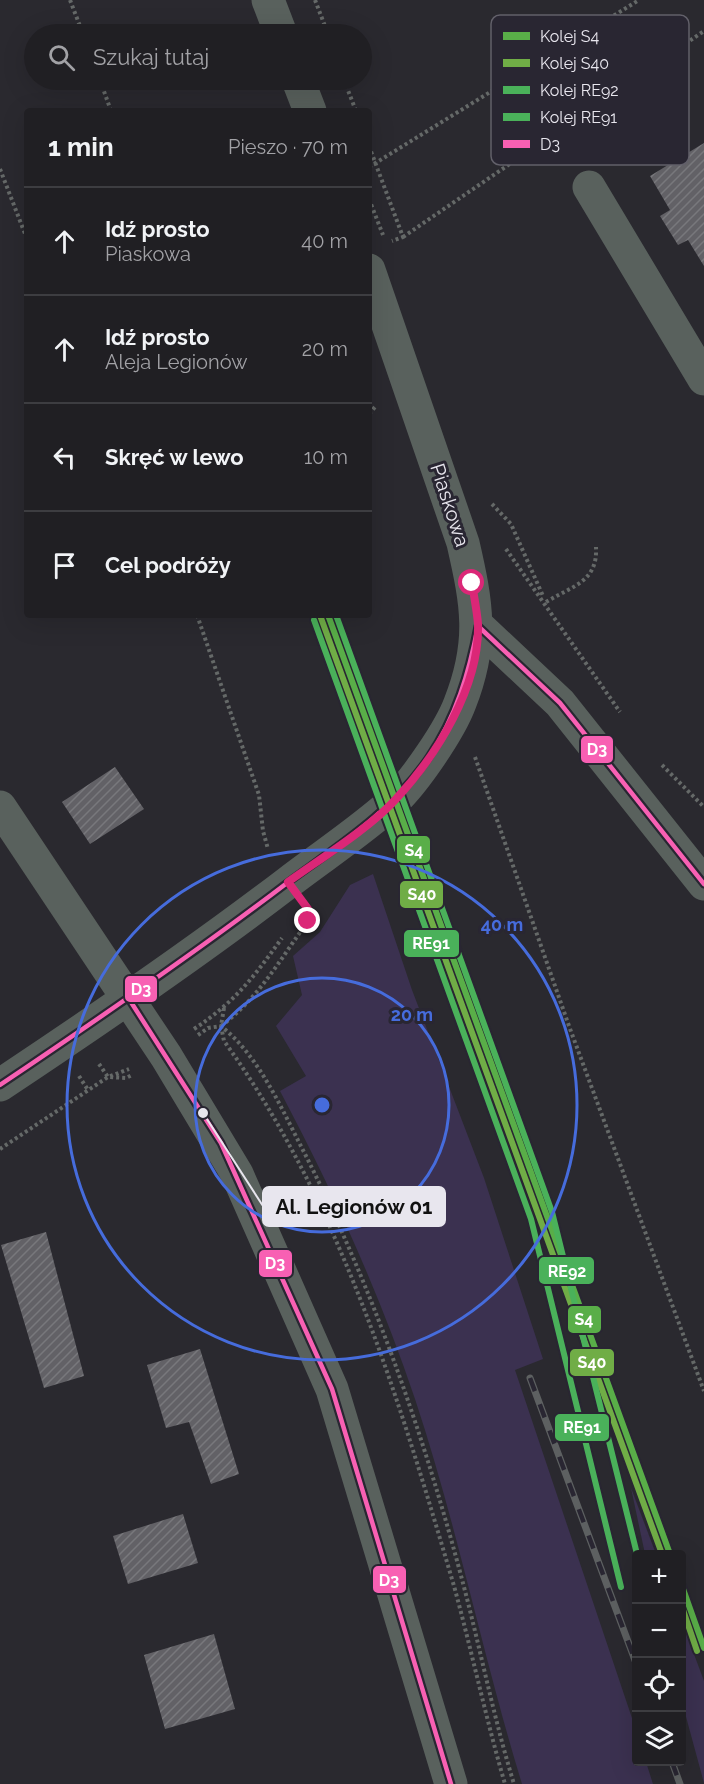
<!DOCTYPE html>
<html lang="pl">
<head>
<meta charset="utf-8">
<style>
	body { margin:0; font-family:Raleway,sans-serif; background:#28272b; color:#f1f3f6 }
	.controls { position:absolute; right:18px; bottom:18px; display:grid; overflow:hidden; border-radius:6px; box-shadow:0 6px 24px #0002 }
	.controls button { width:54px; height:54px; display:grid; place-items:center; padding:0; border:0; border-bottom:2px solid #3d3d41; background:#201f23; color:#f1f3f6; font:30px sans-serif }
	.stop { position:absolute; width:18px; height:18px; margin:-14px; border:4px solid #db2777; border-radius:50%; background:#fff }
	.stop.end { background:#db2777; border-color:#fff; box-shadow:0 2px 6px #0008 }
	.list { margin:0; padding:0; list-style:none }
	h2 { display:flex; justify-content:space-between; align-items:center; height:78px; margin:0; padding:0 24px; font-size:26px }
	h2 small { font-size:20px; font-weight:400; color:#a2a2a6 }
	.list li { display:grid; grid-template-columns:39px 1fr auto; gap:18px; align-items:center; box-sizing:border-box; height:108px; padding:0 24px; border-top:2px solid #3d3d41 }
	.list b { display:block; font-size:22px; white-space:nowrap }
	.list p { margin:0; font-size:20px; white-space:nowrap; color:#a2a2a6 }
	.list em { font-size:20px; font-style:normal; color:#a2a2a6 }
	.icon { flex:none; width:33px; height:33px; fill:none; stroke:currentColor; stroke-width:2; stroke-linecap:round; stroke-linejoin:round }
	.map { position:relative; flex:none; width:704px; height:1784px; overflow:hidden }
	.search { position:absolute; background:#201f23; box-shadow:0 6px 24px #0002; left:24px; top:24px; width:348px; height:66px; display:flex; align-items:center; gap:15px; box-sizing:border-box; padding:0 21px; border-radius:33px; color:#a2a2a6; font-size:22px }
	.panel { position:absolute; background:#201f23; box-shadow:0 6px 24px #0002; left:24px; top:108px; width:348px; height:510px; border-radius:6px }
	.map>svg:first-child { display:block }
	.grass { fill:#3b3150 }
	.building { fill:url(#building-hatch) }
	.lines { fill:none; stroke-linecap:round; stroke-linejoin:round }
	.path { stroke:#656968; stroke-width:4; stroke-dasharray:3 3; stroke-linecap:butt }
	.minor { stroke:#59615d; stroke-width:33 }
	.rail-casing { stroke:#5d6061; stroke-width:7 }
	.rail { stroke:#292632; stroke-width:4.5; stroke-dasharray:14; stroke-linecap:butt }
	.bus-1-casing { stroke:#292632; stroke-width:9 }
	.bus-1 { stroke:#f860b3; stroke-width:4.5 }
	.rail-1-casing { stroke:#292632; stroke-width:10 }
	.rail-2-casing { stroke:#292632; stroke-width:10 }
	.rail-3-casing { stroke:#292632; stroke-width:10 }
	.rail-4-casing { stroke:#292632; stroke-width:10 }
	.rail-1 { stroke:#59ae48; stroke-width:6 }
	.rail-2 { stroke:#70ad46; stroke-width:6 }
	.rail-3 { stroke:#4ab15a; stroke-width:6 }
	.rail-4 { stroke:#4ab15a; stroke-width:6 }
	.route { stroke:#db2777; stroke-width:8 }
	.ring { fill:none; stroke:#466cdc; stroke-width:3 }
	.labels { text-anchor:middle; stroke-width:6; stroke-linejoin:round; paint-order:stroke }
	.street-label { font-size:20px; fill:#e8e6ee; stroke:#292632 }
	.key { fill:#292632; stroke:#62606a; stroke-width:1.5 }
	.key-label { font-size:16px; fill:#e8e6ee }
	.centre { fill:#466cdc; stroke:#292632; stroke-width:3 }
	.ring-label { font-size:18px; text-anchor:middle; font-weight:bold; fill:#466cdc; stroke:#292632; stroke-width:6; stroke-linejoin:round; paint-order:stroke }
	.leader { fill:none; stroke:#e8e6ee; stroke-width:2 }
	.callout-dot { fill:#e8e6ee; stroke:#292632; stroke-width:2 }
	.callout { fill:#e8e6ee; stroke:#e8e6ee; stroke-width:2 }
	.callout-label { font-size:21px; text-anchor:middle; font-weight:bold; fill:#111 }
	.line-badge { stroke:#292632; stroke-width:2 }
	.badge-label { font-size:16px; text-anchor:middle; font-weight:bold; fill:#fff }
</style>
</head>
<body>
<div class="map">
<svg width="704" height="1784" viewBox="0 0 704 1784">
	<defs>
		<pattern id="building-hatch" width="6" height="6" patternUnits="userSpaceOnUse" patternTransform="scale(1.5)"><rect width="6" height="6" fill="#626166"/><path d="M-1 1l2-2M0 6l6-6M5 7l2-2" fill="none" stroke="#78787c"/></pattern>
	</defs>
	<rect width="100%" height="100%" fill="#2a292f"/>
	<!-- grass -->
	<path class="grass" d="M373,874L412,990L484,1178L543,1359L515,1370L636,1730V1762H646L653,1784H522C483,1657 457,1525 415,1399C379,1292 333,1191 280,1091L306,1076L276,1026L302,995L293,956L320,932L350,885Z
		M631,1488L656,1554H645Z
		M682,1622L704,1681V1783L682,1702Z"/>
	<!-- building -->
	<path class="building" d="M704,143V266L688,240L678,245L660,216L670,210L650,176Z
		M115,767L144,809L90,844L62,802Z
		M46,1232L84,1376L44,1388L1,1245Z
		M200,1349L239,1474L211,1484L189,1422L166,1428L147,1365Z
		M183,1514L198,1563L128,1584L113,1536Z
		M214,1634L235,1709L165,1729L144,1655Z"/>
	<g class="lines">
		<!-- path -->
		<path class="path" d="M70,0L83,34
			M315,0L328,34
			M100,80L111,111
			M344,80L356,111
			M369,146L403,237L392,241
			M369,167L639,0
			M0,169L27,239
			M369,199L383,235
			M403,237L704,31
			M369,414L375,407
			M492,504L511,524L543,596
			M506,549L620,712
			M546,602C572,586 598,582 596,547
			M197,615L259,795L263,831L268,849
			M475,757L569,1026L704,1391
			M662,765L704,807
			M224,1008L221,1026L224,1041C340,1201 399,1399 454,1586C472,1652 486,1719 505,1784
			M221,1026C258,999 282,957 308,921V916
			M194,1029C236,1001 253,978 282,938
			M198,1035L208,1028L221,1026C260,1057 282,1110 305,1154C374,1291 425,1438 464,1587C481,1652 494,1719 514,1784
			M99,1064L108,1077L126,1078L132,1075
			M79,1076L88,1090
			M0,1149L108,1077L129,1069"/>
		<!-- minor -->
		<path class="minor" d="M268,0L281,34
			M298,80L310,111
			M589,187L704,379
			M478,626L560,703L704,884
			M0,807L166,1056L237,1174L332,1389L451,1784
			M0,1085C98,1020 196,953 290,881C324,855 362,830 394,801C415,781 450,730 460,703C484,642 477,604 463,543L369,270"/>
		<!-- rail casing -->
		<g class="rail-casing">
			<path id="rail" d="M530,1378L636,1663
				M672,1762L680,1784"/>
		</g>
		<!-- rail -->
		<use href="#rail" class="rail"/>
		<!-- bus-1 casing -->
		<g class="bus-1-casing">
			<path id="bus-1" d="M478,626L560,703L704,884
				M129,999L221,1143L332,1389L451,1784
				M0,1085C97,1020 194,954 287,883C339,845 392,812 429,757C456,717 469,673 478,626"/>
		</g>
		<!-- bus-1 -->
		<use href="#bus-1" class="bus-1"/>
		<!-- rail-1 casing -->
		<g class="rail-1-casing">
			<path id="rail-1" d="M328,615L670,1554
				M682,1586L704,1648"/>
		</g>
		<!-- rail-2 casing -->
		<g class="rail-2-casing">
			<path id="rail-2" d="M321,618L662,1554
				M682,1607L697,1651"/>
		</g>
		<!-- rail-3 casing -->
		<g class="rail-3-casing">
			<path id="rail-3" d="M336,615L552,1212L637,1554"/>
		</g>
		<!-- rail-4 casing -->
		<g class="rail-4-casing">
			<path id="rail-4" d="M314,620L531,1219L621,1587"/>
		</g>
		<!-- rail-1 -->
		<use href="#rail-1" class="rail-1"/>
		<!-- rail-2 -->
		<use href="#rail-2" class="rail-2"/>
		<!-- rail-3 -->
		<use href="#rail-3" class="rail-3"/>
		<!-- rail-4 -->
		<use href="#rail-4" class="rail-4"/>
	</g>
	<g class="lines">
		<!-- route -->
		<path class="route" d="M308,921V909L288,882C320,859 371,827 396,799C437,755 480,686 478,624C477,611 474,597 472,583"/>
	</g>
	<!-- distance rings -->
	<g class="ring">
		<circle cx="322" cy="1105" r="127"/>
		<circle cx="322" cy="1105" r="255"/>
	</g>
	<g class="labels">
		<!-- street labels -->
		<g class="street-label">
			<text transform="translate(450 505) rotate(72)" y="7">Piaskowa</text>
		</g>
	</g>
	<!-- legend -->
	<rect x="491" y="15" width="198" height="150" rx="9" class="key"/>
	<rect x="503" y="32" width="27" height="8" fill="#59ae48"/>
	<rect x="503" y="59" width="27" height="8" fill="#70ad46"/>
	<rect x="503" y="86" width="27" height="8" fill="#4ab15a"/>
	<rect x="503" y="113" width="27" height="8" fill="#4ab15a"/>
	<rect x="503" y="140" width="27" height="8" fill="#f860b3"/>
	<g class="key-label">
		<text x="540" y="42">Kolej S4</text>
		<text x="540" y="69">Kolej S40</text>
		<text x="540" y="96">Kolej RE92</text>
		<text x="540" y="123">Kolej RE91</text>
		<text x="540" y="150">D3</text>
	</g>
	<circle cx="322" cy="1105" r="9" class="centre"/>
	<g class="ring-label">
		<text x="502" y="931">40 m</text>
		<text x="412" y="1021">20 m</text>
	</g>
	<!-- callouts -->
	<path class="leader" d="M203 1113L263 1206"/>
	<circle class="callout-dot" cx="203" cy="1113" r="6"/>
	<rect class="callout" x="263" y="1187" width="182" height="39" rx="6"/>
	<g class="callout-label">
		<text x="354" y="1214">Al. Legionów 01</text>
	</g>
	<g class="line-badge">
		<rect x="580" y="735" width="34" height="29" rx="6" fill="#f860b3"/>
		<rect x="396" y="835" width="35" height="29" rx="6" fill="#59ae48"/>
		<rect x="399" y="880" width="45" height="29" rx="6" fill="#70ad46"/>
		<rect x="403" y="929" width="57" height="29" rx="6" fill="#4ab15a"/>
		<rect x="124" y="975" width="34" height="28" rx="6" fill="#f860b3"/>
		<rect x="258" y="1249" width="35" height="29" rx="6" fill="#f860b3"/>
		<rect x="538" y="1256" width="57" height="29" rx="6" fill="#4ab15a"/>
		<rect x="567" y="1305" width="35" height="29" rx="6" fill="#59ae48"/>
		<rect x="569" y="1348" width="46" height="29" rx="6" fill="#70ad46"/>
		<rect x="554" y="1413" width="56" height="29" rx="6" fill="#4ab15a"/>
		<rect x="372" y="1565" width="35" height="29" rx="6" fill="#f860b3"/>
	</g>
	<g class="badge-label">
		<text x="597" y="755">D3</text>
		<text x="414" y="856">S4</text>
		<text x="422" y="900">S40</text>
		<text x="431" y="949">RE91</text>
		<text x="141" y="995">D3</text>
		<text x="275" y="1269">D3</text>
		<text x="567" y="1277">RE92</text>
		<text x="584" y="1325">S4</text>
		<text x="592" y="1368">S40</text>
		<text x="582" y="1433">RE91</text>
		<text x="389" y="1586">D3</text>
	</g>
</svg>
<div class="controls">
<button>+</button>
<button>−</button>
<button><svg class="icon" aria-label="locate" viewBox="0 0 24 24"><circle cx="12" cy="12" r="6"/><path d="M12 2v4M12 18v4M2 12h4M18 12h4"/></svg></button>
<button><svg class="icon" aria-label="layers" viewBox="0 0 24 24"><path d="M12 4l9 5-9 5-9-5zM3 14l9 5 9-5"/></svg></button>
</div>
<div class="stop" style="left:472px;top:583px"></div>
<div class="stop end" style="left:308px;top:921px"></div>
<div class="search"><svg class="icon" aria-label="search" viewBox="0 0 24 24"><circle cx="10" cy="10" r="6"/><path d="M15 15l6 6"/></svg>Szukaj tutaj</div>
<section class="panel">
<h2>1 min<small>Pieszo · 70 m</small></h2>
<ul class="list">
<li><svg class="icon" aria-label="ahead" viewBox="0 0 24 24"><path d="M12 20V5M6 11l6-6 6 6"/></svg><div><b>Idź prosto</b><p>Piaskowa</p></div><em>40 m</em></li>
<li><svg class="icon" aria-label="ahead" viewBox="0 0 24 24"><path d="M12 20V5M6 11l6-6 6 6"/></svg><div><b>Idź prosto</b><p>Aleja Legionów</p></div><em>20 m</em></li>
<li><svg class="icon" aria-label="left" viewBox="0 0 24 24"><path d="M17 20v-9H6M10 6l-5 5 5 5"/></svg><div><b>Skręć w lewo</b></div><em>10 m</em></li>
<li><svg class="icon" aria-label="arrive" viewBox="0 0 24 24"><path d="M6 21V4h12l-3 4 3 4H6"/></svg><div><b>Cel podróży</b></div></li>
</ul>
</section>
</div>
</body>
</html>
